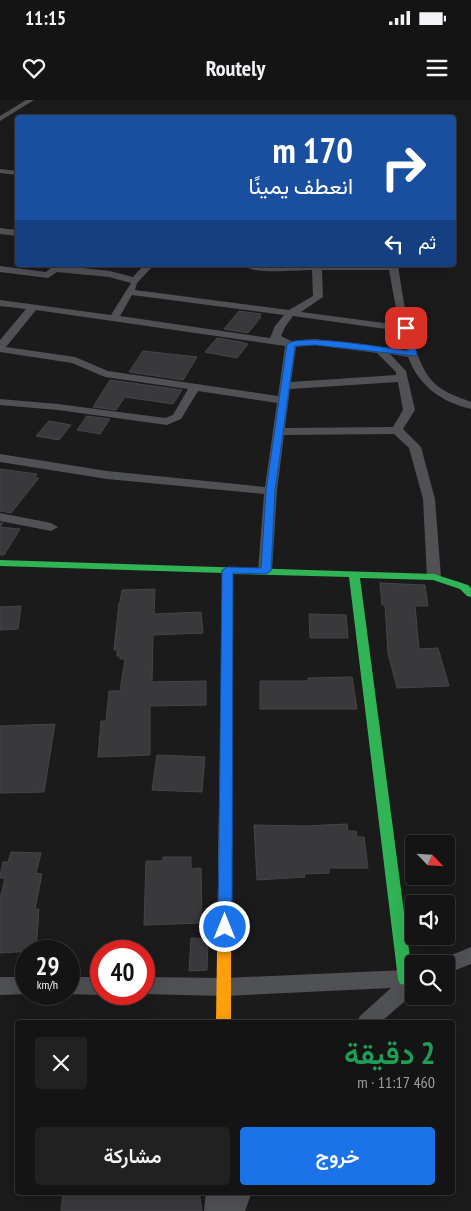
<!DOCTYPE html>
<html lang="ar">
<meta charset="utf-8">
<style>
:root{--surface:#141415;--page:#212122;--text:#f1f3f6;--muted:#9d9ea0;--line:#333334;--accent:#1a73e8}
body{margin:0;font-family:"PT Sans Narrow",Vazirmatn,sans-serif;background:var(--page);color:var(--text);direction:rtl;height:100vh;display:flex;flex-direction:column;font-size:19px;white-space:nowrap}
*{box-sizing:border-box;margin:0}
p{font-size:16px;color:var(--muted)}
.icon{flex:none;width:28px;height:28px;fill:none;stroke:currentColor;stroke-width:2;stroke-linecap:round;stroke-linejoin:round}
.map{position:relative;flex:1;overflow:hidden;direction:ltr}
.sheet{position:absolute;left:15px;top:920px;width:440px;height:175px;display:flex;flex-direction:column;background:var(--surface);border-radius:5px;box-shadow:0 5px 20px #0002,0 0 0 1px var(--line);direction:rtl}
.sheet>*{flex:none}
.banner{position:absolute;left:15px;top:15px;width:441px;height:152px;border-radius:5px;box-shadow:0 5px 20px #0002,0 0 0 1px var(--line);direction:rtl;background:#1a4fa0;color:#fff;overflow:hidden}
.needle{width:32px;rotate:115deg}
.fabs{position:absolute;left:405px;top:735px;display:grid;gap:10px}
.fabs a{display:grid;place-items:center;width:50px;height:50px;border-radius:5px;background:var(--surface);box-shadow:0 5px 20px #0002,0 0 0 1px var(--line);font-size:25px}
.speed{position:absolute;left:15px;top:840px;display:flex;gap:10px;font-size:25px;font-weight:700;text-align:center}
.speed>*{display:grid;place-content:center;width:65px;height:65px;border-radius:50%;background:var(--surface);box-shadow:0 5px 20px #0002,0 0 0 1px var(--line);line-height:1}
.speed small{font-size:12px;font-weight:400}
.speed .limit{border:8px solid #d22;background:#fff;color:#111}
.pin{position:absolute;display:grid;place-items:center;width:42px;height:42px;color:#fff;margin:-21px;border-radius:10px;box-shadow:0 2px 8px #0006}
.me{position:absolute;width:55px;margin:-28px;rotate:0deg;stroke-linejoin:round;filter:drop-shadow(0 0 4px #0008)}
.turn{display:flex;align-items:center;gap:18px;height:105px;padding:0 20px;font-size:22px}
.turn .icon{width:65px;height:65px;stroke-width:2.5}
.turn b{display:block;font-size:35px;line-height:42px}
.then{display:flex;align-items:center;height:48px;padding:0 20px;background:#0003;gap:10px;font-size:19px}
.round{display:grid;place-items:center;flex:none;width:52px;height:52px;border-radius:5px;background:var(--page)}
.headline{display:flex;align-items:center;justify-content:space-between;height:85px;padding:0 20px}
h1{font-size:30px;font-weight:600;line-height:38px;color:#1e9e55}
.action{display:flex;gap:10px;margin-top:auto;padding:10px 20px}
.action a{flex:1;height:58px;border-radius:5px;background:var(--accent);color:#fff;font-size:20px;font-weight:600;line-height:58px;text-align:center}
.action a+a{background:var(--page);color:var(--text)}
.status{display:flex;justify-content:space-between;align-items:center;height:35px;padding:0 25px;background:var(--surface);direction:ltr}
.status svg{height:14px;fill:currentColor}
header{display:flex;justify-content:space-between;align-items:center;height:65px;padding:0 20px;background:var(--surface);font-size:22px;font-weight:600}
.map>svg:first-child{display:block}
</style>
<div class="status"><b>11:15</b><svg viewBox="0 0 49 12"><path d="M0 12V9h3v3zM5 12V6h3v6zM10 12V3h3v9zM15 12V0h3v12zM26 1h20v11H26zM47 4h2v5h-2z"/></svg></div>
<header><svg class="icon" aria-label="menu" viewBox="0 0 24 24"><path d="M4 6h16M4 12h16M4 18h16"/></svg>Routely<svg class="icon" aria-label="heart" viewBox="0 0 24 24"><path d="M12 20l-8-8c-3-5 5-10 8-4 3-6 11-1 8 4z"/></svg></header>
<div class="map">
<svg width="471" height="1111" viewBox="0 0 471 1111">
<rect width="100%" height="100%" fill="#1b1b1c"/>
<path fill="#39393c" stroke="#444548" d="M239,211L261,214L259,217H261L248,233L224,229Z
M217,238L241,242L248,244L237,258L205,252Z
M143,251L197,257L183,280L129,272Z
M110,280L182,290L173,304L125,297L116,310L93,307Z
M87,316L110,319L100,334L77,330Z
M49,321L71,325L59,340L36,336Z
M0,369L37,374L35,378H39L11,413L0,411Z
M0,423H3L0,427L20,429L4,455H0Z
M380,483L425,485L428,506H415L419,549L438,548L449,586L397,588L388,553L385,505H382Z
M155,489L154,514L201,512L203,533L153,535L152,582L206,581V605L150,606V655L98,657L101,621H106L109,591H120L125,559H120V556H117V550H114L119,503L120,502L122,490Z
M21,506L18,529L0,530V507Z
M309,514L346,515L348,538H310Z
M352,577L357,609H260V581H308V578Z
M55,624L44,692L0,693V626Z
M157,655L205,657L202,692L152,690Z
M347,724L348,731H356L357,737H364L368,768H329V773L304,774L305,777L257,780L254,725L305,726Z
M11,752L41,753L36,773L42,774L35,809H39L36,851L0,853V799L5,778H0V776L3,762H8Z
M163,757H191V769L201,768L202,823L144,825L146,761H163Z
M191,838L208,839L207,870L189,871Z
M63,1092H199L202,1111H61Z"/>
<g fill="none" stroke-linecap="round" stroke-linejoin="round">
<path fill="#505155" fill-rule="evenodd" d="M26,0H34L0,21V16Z
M0,69L18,71V75L0,73Z
M0,128L18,130V136L0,134Z
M54,165L110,171L133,177L144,165H154L137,183L135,190L289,210L313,196L312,170C296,170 254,175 242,165H398C403,198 411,258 433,282C443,292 458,297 471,302V309C441,302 419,286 408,257L390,254L406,271L415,310L403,329L421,347L435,399L441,477L439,480H429L427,477L423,399L409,348L394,334L284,335L277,391L272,471L265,475L258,471L264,394L107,379L0,362V354L107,371L265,387L277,303L198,291L181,319L167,325L58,310L0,305V299L58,304L165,318L173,315L188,289L105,277L72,263L0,252V240L26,209L0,206V200L111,215L131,183L109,177L57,172L48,178L0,172V166L46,172ZM322,170H389L399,225L301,212L323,197ZM132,195L284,215L275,226L270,238L120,216ZM36,210L285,246L278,296L108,271L75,257L6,247ZM293,216L400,231L406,250L315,239L291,241L281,236L285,227ZM315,245L377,253L396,272V275L291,282L296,247ZM398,282L403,310L393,327L285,328L290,289Z
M0,413L51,423L58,427L51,431L0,421Z
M471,847V864L446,874V864H437L439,860Z
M405,870L414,871V893L381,922H357L360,916L391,888L225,896L141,894H144V877L225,878Z
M0,877H26V894H29L0,895Z
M69,877H101V894H104L101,895L66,894H69Z
M206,1092H228V1095L229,1092H252L245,1111H204Z"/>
<path fill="#30b455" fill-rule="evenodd" d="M0,460L434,474L468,485L471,488V497L467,496L460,489L433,480L360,478L412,873L414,874V886L400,884L398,879L349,477L233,474L231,716L230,720L225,721L220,720L219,716L223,473L0,466Z"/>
<path fill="#ff9f0a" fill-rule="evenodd" d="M225,711L230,712L231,716V922H216L219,716L220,712Z"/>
</g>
<path fill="#1a73e8" stroke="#114b97" d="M406,226L410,228L417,254L416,256L315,245L295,246L275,391L271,471L266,474L233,473L232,827L230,831L225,833L220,831L218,827L222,470L228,467L261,468L266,391L287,244C302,233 386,248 408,251L402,228Z"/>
</svg>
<div class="fabs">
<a><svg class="needle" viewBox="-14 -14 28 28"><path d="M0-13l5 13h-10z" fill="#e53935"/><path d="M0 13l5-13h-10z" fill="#9d9ea0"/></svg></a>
<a><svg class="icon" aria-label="sound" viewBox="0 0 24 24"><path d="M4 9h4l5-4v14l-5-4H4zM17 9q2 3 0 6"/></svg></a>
<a><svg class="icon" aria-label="search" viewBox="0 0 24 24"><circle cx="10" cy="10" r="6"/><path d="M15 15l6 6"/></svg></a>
</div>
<div class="speed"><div>29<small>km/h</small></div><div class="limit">40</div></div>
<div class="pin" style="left:406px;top:228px;background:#d93025"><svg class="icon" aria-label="arrive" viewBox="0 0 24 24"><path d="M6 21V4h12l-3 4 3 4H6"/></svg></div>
<svg class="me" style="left:225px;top:827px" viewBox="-20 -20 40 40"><circle r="17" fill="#1a73e8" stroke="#fff" stroke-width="3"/><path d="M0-11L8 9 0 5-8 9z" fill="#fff"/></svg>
<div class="banner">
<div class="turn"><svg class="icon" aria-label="right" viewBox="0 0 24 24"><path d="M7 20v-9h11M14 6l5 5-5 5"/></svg><div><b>170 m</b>انعطف يمينًا</div></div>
<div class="then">ثم<svg class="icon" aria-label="left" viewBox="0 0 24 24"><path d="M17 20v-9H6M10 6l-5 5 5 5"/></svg></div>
</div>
<section class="sheet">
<div class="headline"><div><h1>2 دقيقة</h1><p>460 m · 11:17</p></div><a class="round"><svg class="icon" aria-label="close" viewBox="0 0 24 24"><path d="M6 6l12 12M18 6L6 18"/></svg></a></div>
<div class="action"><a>خروج</a><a>مشاركة</a></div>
</section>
</div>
